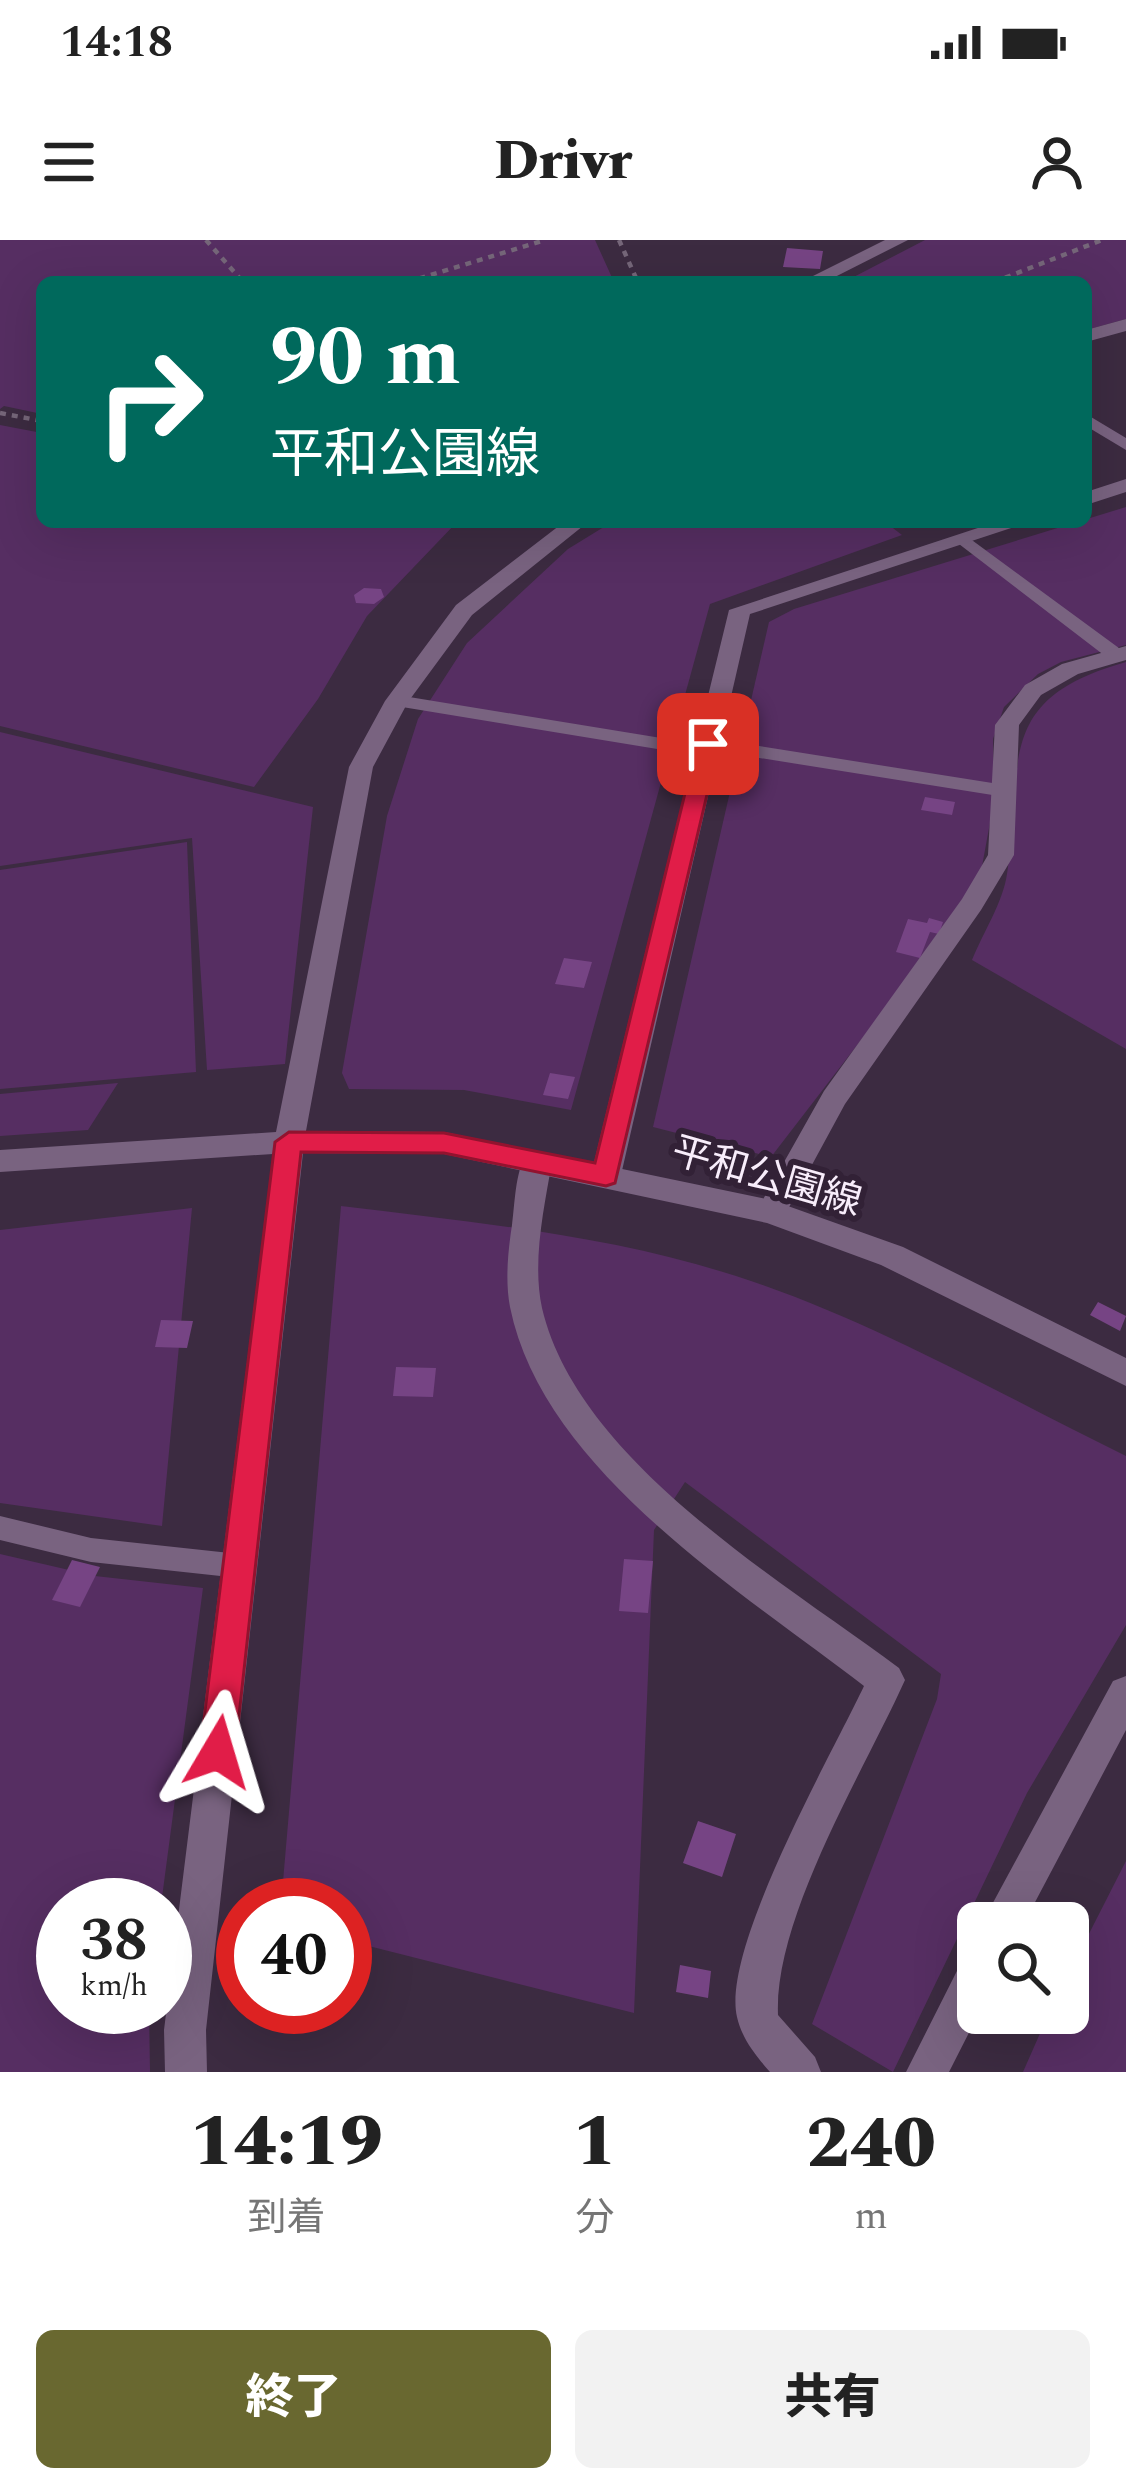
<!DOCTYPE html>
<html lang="ja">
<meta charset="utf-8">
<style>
:root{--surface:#fff;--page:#f2f2f2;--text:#222;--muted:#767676;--accent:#696830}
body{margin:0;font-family:Spectral,"Noto Sans JP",serif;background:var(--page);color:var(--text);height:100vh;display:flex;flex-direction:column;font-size:45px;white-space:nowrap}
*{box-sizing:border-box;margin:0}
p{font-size:39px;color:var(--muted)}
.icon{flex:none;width:66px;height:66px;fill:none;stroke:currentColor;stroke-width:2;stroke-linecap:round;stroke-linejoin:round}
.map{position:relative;height:1832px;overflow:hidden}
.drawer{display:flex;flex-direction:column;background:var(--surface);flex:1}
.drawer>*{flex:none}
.top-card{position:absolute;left:36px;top:36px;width:1056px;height:252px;border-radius:18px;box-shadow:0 12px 48px #0002;background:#00695c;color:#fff;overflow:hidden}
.buttons{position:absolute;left:957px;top:1662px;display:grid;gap:24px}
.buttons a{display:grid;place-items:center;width:132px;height:132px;border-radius:18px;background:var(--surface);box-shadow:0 12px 48px #0002;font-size:60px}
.speed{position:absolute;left:36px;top:1638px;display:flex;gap:24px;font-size:60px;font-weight:700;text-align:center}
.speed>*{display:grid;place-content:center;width:156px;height:156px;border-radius:50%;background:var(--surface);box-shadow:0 12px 48px #0002;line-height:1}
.speed small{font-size:30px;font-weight:400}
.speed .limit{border:18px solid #d22;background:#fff;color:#111}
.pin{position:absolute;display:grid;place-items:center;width:102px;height:102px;color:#fff;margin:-51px;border-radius:24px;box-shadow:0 6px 18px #0006}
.me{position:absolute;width:132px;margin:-66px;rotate:7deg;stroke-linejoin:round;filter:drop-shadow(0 0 9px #0008)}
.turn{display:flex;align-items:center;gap:42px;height:252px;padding:0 36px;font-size:54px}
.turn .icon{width:156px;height:156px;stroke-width:2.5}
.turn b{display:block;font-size:84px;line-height:102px}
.eta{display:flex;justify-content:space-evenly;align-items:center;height:204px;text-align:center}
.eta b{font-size:72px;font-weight:800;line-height:84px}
.primary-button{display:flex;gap:24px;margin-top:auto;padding:24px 36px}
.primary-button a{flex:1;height:138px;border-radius:18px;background:var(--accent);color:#fff;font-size:48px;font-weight:800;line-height:138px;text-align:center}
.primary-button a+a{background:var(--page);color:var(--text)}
.status{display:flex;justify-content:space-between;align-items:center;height:84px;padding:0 60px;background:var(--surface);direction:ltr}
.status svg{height:33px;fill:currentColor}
header{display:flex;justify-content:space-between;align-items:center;height:156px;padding:0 36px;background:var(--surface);font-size:54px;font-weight:800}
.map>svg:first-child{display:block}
</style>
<div class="status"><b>14:18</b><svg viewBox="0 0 49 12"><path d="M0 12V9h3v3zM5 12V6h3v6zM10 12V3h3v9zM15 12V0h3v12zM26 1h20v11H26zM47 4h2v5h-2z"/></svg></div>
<header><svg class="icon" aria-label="menu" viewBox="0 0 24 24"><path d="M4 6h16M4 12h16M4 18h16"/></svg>Drivr<svg class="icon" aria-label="person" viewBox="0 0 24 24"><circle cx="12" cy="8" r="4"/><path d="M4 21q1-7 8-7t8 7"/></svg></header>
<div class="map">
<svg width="1126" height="1832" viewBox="0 0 1126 1832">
<rect width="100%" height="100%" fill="#3c2b41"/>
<path fill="#562e62" d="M0,0H595L614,42H42V174L4,166L0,169Z
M925,0H1126V79L1086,90V42H844Z
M0,185L42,193V282H457L367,376L318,459L254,547L0,486Z
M1126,267V405L1061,422L1038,434L1004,467L993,499L994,561L978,648L771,917L653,887L769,382L794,369Z
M612,282H885L902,295L710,364L571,870L464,850L349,849L342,833L387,576L418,479L467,403L568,309Z
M1126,422V809L972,720C983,693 1003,662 1007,634C1025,524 991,460 1126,422Z
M0,492L313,567L285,824L207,830L192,598L0,626Z
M187,602L196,832L0,849V630Z
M118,843L88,890L0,896V854Z
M341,966C480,983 620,996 754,1042C882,1086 1004,1156 1126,1216V1385L1027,1553L893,1832L812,1784L937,1459L941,1434L685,1242L654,1290L634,1773L345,1700V1665H281Z
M192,968L162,1286L0,1263V990Z
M0,1314L95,1336L203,1348L161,1665H63V1767H149L150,1832H0Z
M1126,1621V1832H1023L1049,1773H1068V1735Z"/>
<path fill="#764484" d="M787,8L823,11L820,29L783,27Z
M364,348L381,349L384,357L374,364L356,363L354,355Z
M925,557L955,562L952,575L921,570Z
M929,678L943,682L939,694L930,692L920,718L896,712L908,679L927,683Z
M564,718L592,722L584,748L555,744Z
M550,833L575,837L568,859L543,855Z
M1098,1062L1126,1076L1120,1091L1090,1075Z
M161,1080L193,1081L187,1108L155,1107Z
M396,1127L436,1128L433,1157L393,1156Z
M624,1319L653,1321L648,1373L619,1371Z
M72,1320L100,1327L80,1367L52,1360Z
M698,1581L736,1594L722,1637L683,1623Z
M680,1725L711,1731L708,1758L676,1752Z"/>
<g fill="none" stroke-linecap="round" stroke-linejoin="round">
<path stroke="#756679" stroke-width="4.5" stroke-dasharray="6 6" stroke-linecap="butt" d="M206,0L243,42
M619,0L636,38L648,42
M408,42L545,0
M994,42L1102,0
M0,173L42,181"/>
<path fill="#796380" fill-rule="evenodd" d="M1086,174L1126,198V210L1086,186Z
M965,295L1123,411V419H1109L959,304V296Z
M397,455L698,504L708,498L1005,545L1015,551L1005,557L716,511L706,517L390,465V457Z
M0,1276L91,1298L239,1314L249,1317L253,1326L249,1335L239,1338L91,1322L0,1300Z"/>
<path fill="#796380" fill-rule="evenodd" d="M885,0H908L825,42H801Z
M1126,239V252L1086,265V252Z
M996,282H1029L750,374L621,935L617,943H595L591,935L729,370Z
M1126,406V420L1078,434L1041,455L1019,485L1014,615L981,670L845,864L782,980H760L756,972L824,851L962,659L988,615L995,485L1025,445L1062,424Z
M537,911L548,914L552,922C544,968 532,1022 542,1068C578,1221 781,1340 899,1428L905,1440C864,1531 774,1677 778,1775L815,1817L821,1832H770C756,1816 742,1799 737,1777C721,1708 832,1514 864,1446C741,1351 543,1230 510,1067C505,1041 508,1011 512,985C515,963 515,934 526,914Z
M1126,1436V1490L1024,1683H982L1113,1441Z
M978,1711L979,1773L949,1832H906L964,1717Z"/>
<path fill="#796380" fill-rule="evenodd" d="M1126,79V91L1086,102V90Z
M564,282H588L472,375L408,462L373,527L306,891L444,892L771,960L903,1007L1126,1118V1146L881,1025L767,983L444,914L303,913L206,1790L207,1832H165L164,1790L273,914L0,932V910L276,892L349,527L385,461L456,365Z"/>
</g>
<path fill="#e11d48" stroke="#92132f" stroke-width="3" d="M708,497L719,504L615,943L606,946L444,913L301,912L235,1512L230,1524L218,1528L205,1524L200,1512L275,902L289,892L444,893L595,923L697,504Z"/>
<g text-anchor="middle" stroke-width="12" stroke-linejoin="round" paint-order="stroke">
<g font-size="39" fill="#f8edfb" stroke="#322136">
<text transform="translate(767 935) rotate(16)" y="14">平和公園線</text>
</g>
</g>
</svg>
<div class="buttons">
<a><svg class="icon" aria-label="search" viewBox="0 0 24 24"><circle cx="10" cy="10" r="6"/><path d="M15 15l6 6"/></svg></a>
</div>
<div class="speed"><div>38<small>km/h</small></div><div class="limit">40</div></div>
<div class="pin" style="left:708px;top:504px;background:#d93025"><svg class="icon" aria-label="arrive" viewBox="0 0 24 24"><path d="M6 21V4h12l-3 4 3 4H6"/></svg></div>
<svg class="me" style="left:218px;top:1512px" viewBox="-20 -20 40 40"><path d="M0-17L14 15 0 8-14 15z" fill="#e11d48" stroke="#fff" stroke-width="4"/></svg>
<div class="top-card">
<div class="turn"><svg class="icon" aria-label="right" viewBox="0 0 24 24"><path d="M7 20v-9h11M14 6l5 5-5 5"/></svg><div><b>90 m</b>平和公園線</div></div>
</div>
</div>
<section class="drawer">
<div class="eta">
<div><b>14:19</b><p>到着</p></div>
<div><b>1</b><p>分</p></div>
<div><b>240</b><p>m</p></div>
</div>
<div class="primary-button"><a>終了</a><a>共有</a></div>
</section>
